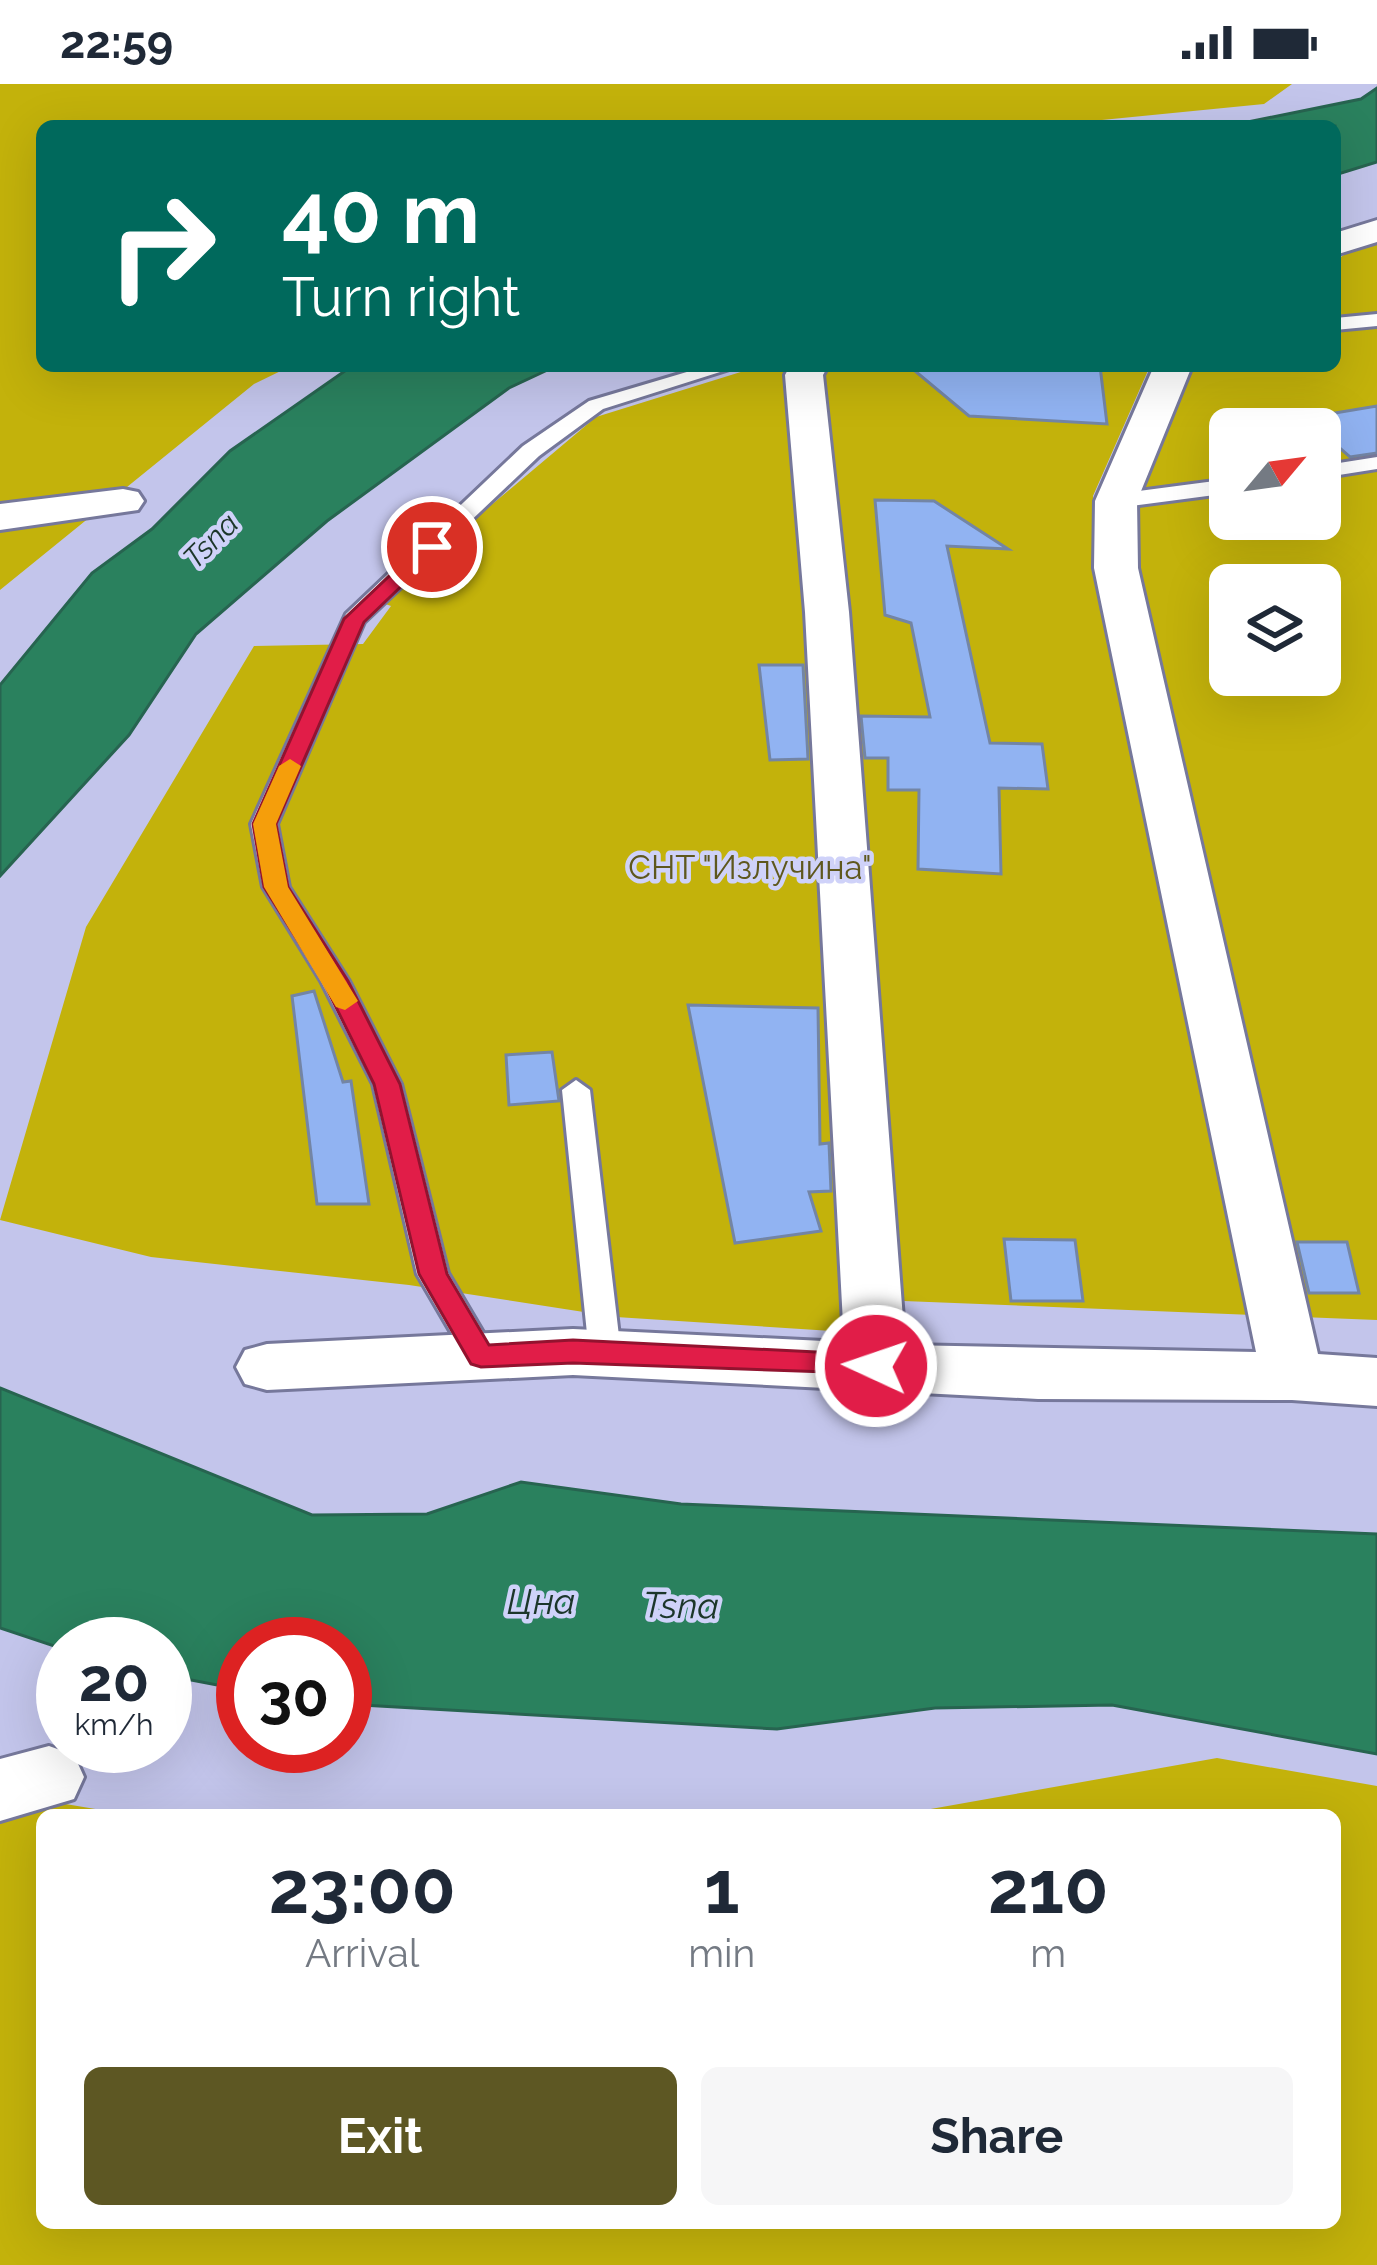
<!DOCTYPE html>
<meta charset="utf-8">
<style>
:root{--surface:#fff;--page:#f6f6f7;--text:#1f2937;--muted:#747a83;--accent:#5d5723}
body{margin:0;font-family:Raleway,sans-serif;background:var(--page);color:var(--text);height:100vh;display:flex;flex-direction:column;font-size:45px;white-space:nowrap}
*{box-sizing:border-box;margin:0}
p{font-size:39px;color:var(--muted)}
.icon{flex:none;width:66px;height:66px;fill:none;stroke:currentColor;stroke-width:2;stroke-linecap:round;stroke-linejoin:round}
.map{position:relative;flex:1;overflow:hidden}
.panel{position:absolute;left:36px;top:1725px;width:1305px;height:420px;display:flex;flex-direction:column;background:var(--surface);border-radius:18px;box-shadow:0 12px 48px #0002}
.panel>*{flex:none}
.banner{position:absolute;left:36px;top:36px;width:1305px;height:252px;border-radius:18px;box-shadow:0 12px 48px #0002;background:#00695c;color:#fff;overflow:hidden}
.needle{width:78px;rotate:61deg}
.buttons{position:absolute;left:1209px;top:324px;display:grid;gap:24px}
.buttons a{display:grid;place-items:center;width:132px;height:132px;border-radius:18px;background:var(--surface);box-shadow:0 12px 48px #0002;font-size:60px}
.speed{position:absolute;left:36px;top:1533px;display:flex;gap:24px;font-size:60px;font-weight:700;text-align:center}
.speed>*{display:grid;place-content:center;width:156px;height:156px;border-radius:50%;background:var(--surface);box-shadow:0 12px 48px #0002;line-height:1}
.speed small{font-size:30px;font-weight:400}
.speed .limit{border:18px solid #d22;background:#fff;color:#111}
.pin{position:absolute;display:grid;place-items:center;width:102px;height:102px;color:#fff;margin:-51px;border:6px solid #fff;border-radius:50%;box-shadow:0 3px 12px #0007}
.me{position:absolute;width:132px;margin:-66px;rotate:273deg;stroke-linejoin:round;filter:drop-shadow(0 0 9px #0008)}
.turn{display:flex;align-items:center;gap:42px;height:252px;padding:0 48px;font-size:54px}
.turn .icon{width:156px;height:156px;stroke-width:2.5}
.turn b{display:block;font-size:84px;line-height:102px}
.eta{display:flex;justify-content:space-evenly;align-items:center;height:204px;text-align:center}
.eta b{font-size:72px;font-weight:700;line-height:84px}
.primary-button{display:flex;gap:24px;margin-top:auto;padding:24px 48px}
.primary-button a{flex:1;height:138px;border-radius:18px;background:var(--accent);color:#fff;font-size:48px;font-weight:700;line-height:138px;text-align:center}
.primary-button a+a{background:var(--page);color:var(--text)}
.status{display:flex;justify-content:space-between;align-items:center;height:84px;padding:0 60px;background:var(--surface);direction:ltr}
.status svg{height:33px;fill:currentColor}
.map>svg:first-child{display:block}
</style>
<div class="status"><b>22:59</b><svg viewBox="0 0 49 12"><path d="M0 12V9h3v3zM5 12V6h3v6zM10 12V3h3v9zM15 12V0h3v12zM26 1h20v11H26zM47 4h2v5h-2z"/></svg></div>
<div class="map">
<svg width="1377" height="2181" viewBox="0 0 1377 2181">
<rect width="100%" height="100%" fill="#c3c5eb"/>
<path fill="#c3b20b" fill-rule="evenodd" d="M0,0H1292L1264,20L1041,42H42V282H291L254,300L0,506Z
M1377,157V1236L853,1215L832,1247L616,1233L409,1201L151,1173L0,1136L86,843L254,562L363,560L391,522L377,517L596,333L760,282H1150L1093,412L1096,441L1134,426L1189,282H1335V177L1357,162ZM1230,345H1320V435H1230ZM1230,501H1320V591H1230Z
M1217,1674L1377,1702V2181H0V1709L131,1731H42V2139H1335V1731H897Z"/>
<path fill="#2a815e" stroke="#276450" stroke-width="3" d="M1377,4V78L1335,91V42H1228L1361,15Z
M352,282H556L509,304L327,437L196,550L129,651L0,792V601L92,489L152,445L230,367Z
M0,1304L312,1431L427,1430L521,1398L681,1420L1377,1450V1670L1112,1621L935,1624L777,1645L345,1620V1560H243V1606L165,1591V1560H63V1565L0,1544Z"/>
<path fill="#91b3f2" stroke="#7385a5" stroke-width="3" d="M909,282H1100L1107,340L969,332Z
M1377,322V369L1350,373L1305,334Z
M875,416L934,417L1008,465L947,462L990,659L1042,660L1048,705L999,704L1001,790L918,785L919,706H888V674H865L861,632L930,633L911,539L885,531Z
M759,581H803L808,675L770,676Z
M314,907L343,998L351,997L369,1120H317L292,912Z
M688,921L818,924L820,1060L829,1059L831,1107L809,1108L821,1147L735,1159Z
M552,968L559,1017L509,1021L506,971Z
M1004,1155L1075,1156L1083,1217H1011Z
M1297,1158H1347L1359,1209H1309Z"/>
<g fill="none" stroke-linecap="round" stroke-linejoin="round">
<g stroke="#76789b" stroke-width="6">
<path id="service" d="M1377,230V242L1335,246V234Z
M707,282H739L603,325L539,372L364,538L277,740L289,803L349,897L401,1000L448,1189L497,1272L492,1281H470L417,1190L373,1000L321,897L263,803L251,740L346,530L523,362L589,317Z
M1377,373V385L1320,394V382Z
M1230,395V409L1116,424L1105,417L1116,410Z
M576,996L590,1006L621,1269L616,1278H594L589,1269L562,1006Z"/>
</g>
<g stroke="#76789b" stroke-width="6">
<path id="minor" d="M1377,136V158L1335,171V149Z
M790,282H828L823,291L849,528L905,1261L1256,1268L1094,484L1095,417L1154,282H1192L1137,417L1138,484L1318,1270L1377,1274V1322L1292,1316L1038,1315L573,1291L267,1306L245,1300L236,1283L245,1266L267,1260L573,1245L844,1258L805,528L785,291Z
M123,405L138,408L144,417L138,426L0,446V420Z
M49,1662L74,1671L84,1693L74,1715L0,1737V1675Z"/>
</g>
<use href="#service" fill="#fff" fill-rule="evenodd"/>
<use href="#minor" fill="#fff" fill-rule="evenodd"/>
</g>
<path fill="#e11d48" stroke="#92132f" stroke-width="3" d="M424,459L442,463L364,538L276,740L288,803L348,897L400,1000L447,1190L489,1261L573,1256L876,1271L886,1275L891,1282L886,1290L573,1279L481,1283L471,1280L419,1190L374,1000L323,897L264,803L253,740L344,535Z"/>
<path fill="#f59e0b" d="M290,675L301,682L276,740L288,803L358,917L345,926L336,923L264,803L253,740L279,682Z"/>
<g text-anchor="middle" stroke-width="9" stroke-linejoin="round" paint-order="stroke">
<g font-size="30" font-style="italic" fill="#1c362a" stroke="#cfd2f9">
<text transform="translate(211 457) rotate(-45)" y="10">Tsna</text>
</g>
<g font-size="33" fill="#5e571d" stroke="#cfd2f9">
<text x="750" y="795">СНТ "Излучина"</text>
</g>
<g font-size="36" font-style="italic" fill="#1c362a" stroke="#cfd2f9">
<text x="541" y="1530">Цна</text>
<text transform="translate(681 1521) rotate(1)" y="13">Tsna</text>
</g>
</g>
</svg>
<div class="buttons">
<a><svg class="needle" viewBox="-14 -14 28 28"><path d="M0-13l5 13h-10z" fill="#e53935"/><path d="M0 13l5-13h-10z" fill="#747a83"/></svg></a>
<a><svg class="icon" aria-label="layers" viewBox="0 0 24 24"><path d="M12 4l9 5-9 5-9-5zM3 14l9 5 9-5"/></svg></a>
</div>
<div class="speed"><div>20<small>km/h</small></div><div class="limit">30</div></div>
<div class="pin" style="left:432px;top:463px;background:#d93025"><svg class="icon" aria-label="arrive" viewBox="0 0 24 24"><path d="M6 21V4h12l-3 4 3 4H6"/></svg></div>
<svg class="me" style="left:876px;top:1282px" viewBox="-20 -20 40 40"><circle r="17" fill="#e11d48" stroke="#fff" stroke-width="3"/><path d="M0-11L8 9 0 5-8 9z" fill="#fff"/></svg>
<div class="banner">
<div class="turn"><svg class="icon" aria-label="right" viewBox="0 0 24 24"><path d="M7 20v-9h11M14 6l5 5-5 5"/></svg><div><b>40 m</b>Turn right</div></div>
</div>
<section class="panel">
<div class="eta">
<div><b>23:00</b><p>Arrival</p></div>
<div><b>1</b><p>min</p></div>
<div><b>210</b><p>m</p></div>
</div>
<div class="primary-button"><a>Exit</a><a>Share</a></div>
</section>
</div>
